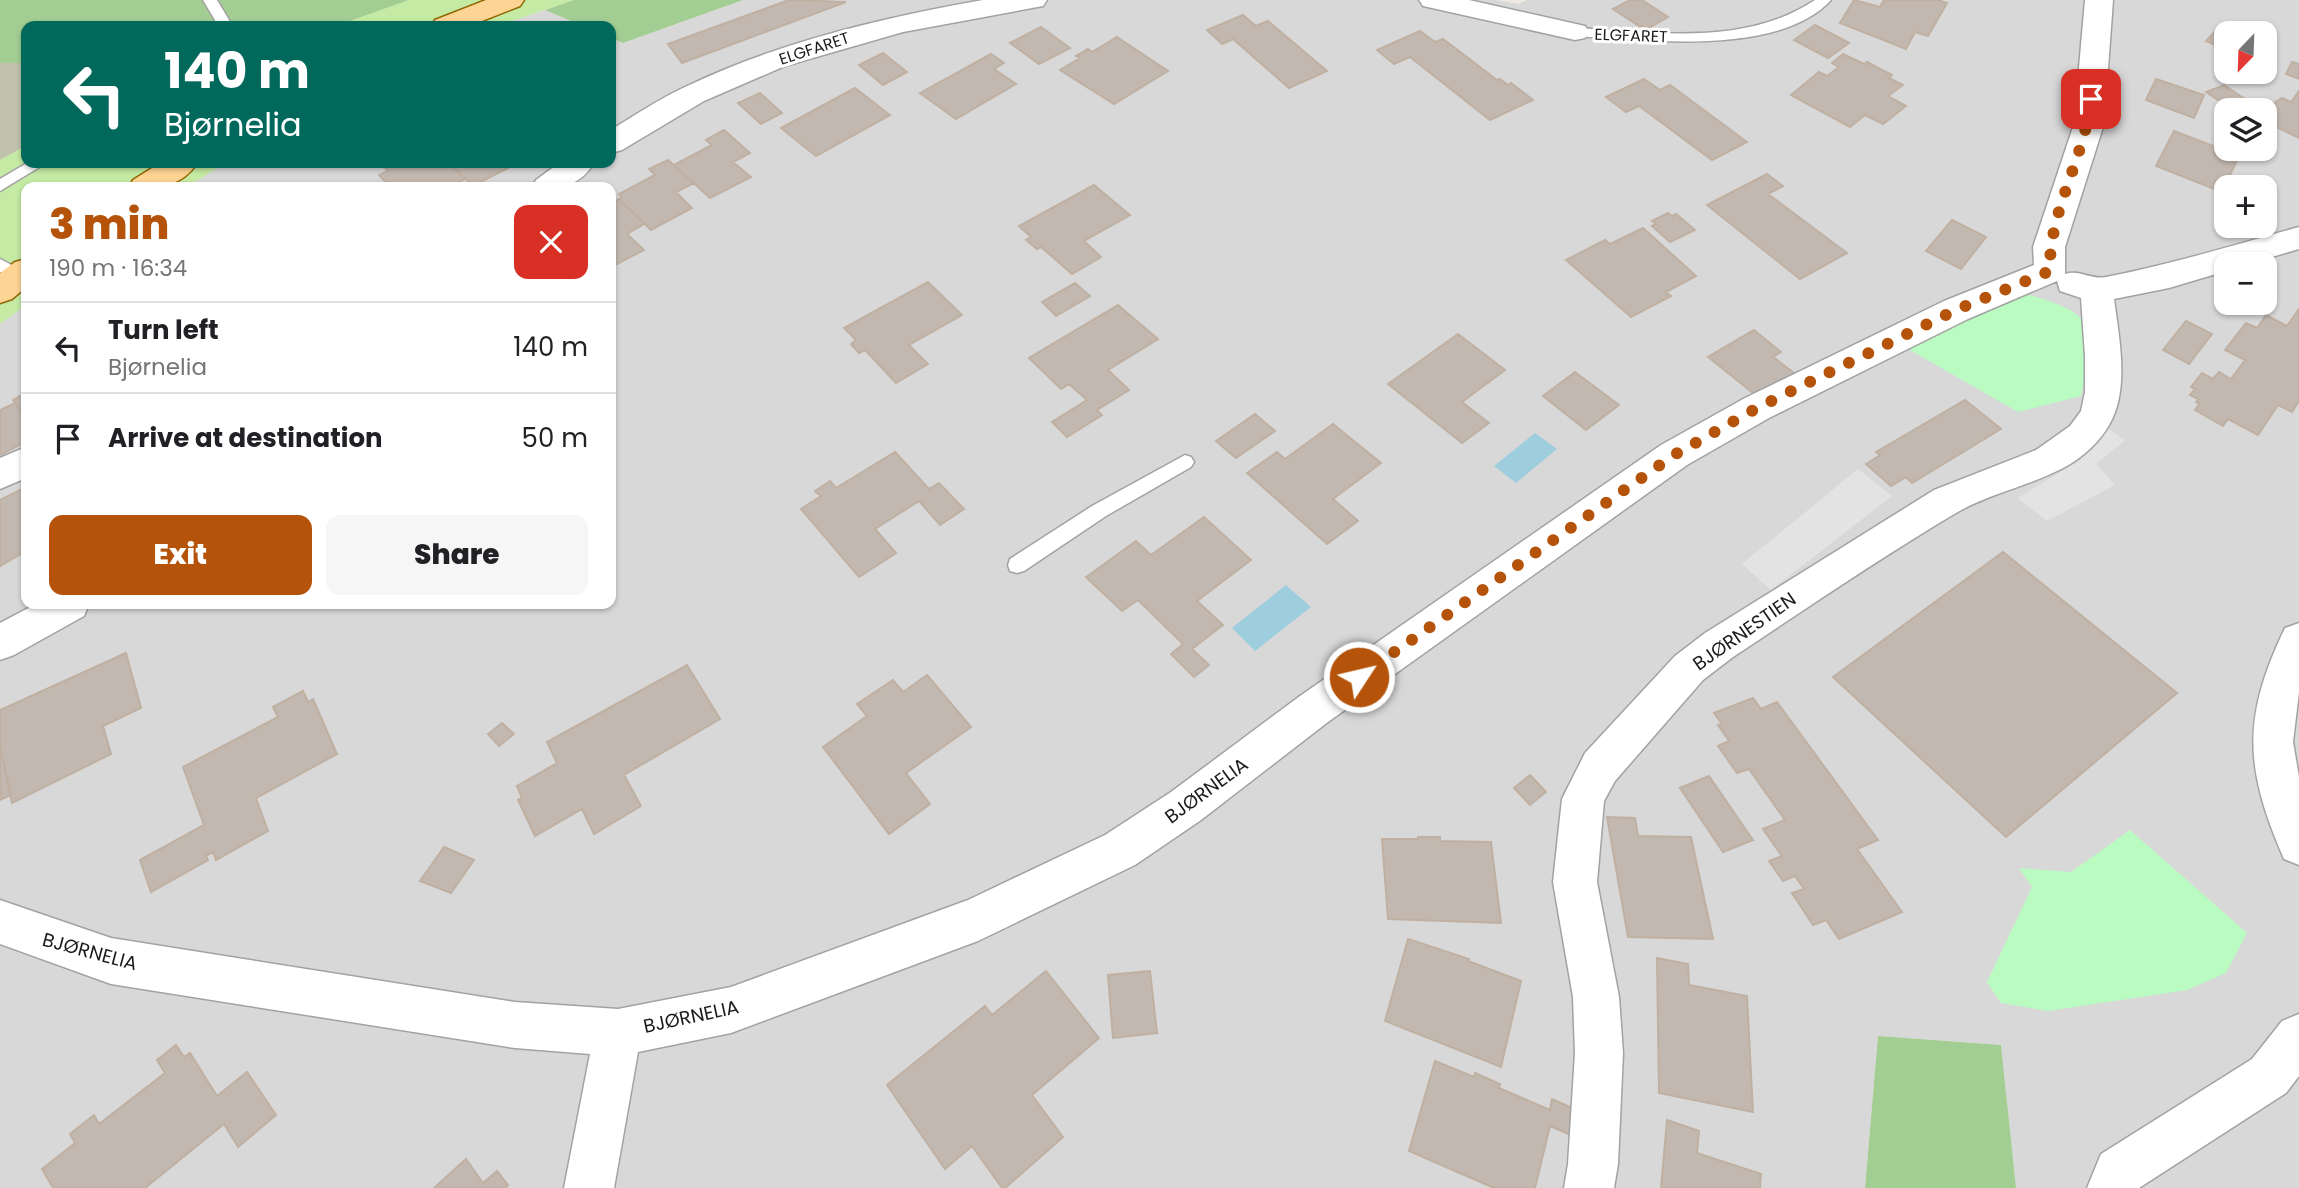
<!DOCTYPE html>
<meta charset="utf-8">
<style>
:root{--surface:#fff;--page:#f6f6f6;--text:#202124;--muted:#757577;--line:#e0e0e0;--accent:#b45309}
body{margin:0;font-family:Poppins,sans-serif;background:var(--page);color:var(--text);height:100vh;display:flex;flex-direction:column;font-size:26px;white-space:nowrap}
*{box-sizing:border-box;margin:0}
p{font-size:23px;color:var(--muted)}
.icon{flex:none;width:38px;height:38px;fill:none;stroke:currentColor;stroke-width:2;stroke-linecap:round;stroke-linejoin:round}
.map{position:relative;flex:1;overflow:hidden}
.panel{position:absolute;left:21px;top:182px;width:595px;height:427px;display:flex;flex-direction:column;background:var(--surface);border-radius:14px;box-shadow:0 2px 5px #0004}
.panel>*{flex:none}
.banner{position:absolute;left:21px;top:21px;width:595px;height:147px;border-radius:14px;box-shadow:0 2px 5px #0004;background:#00695c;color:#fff;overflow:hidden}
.needle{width:46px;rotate:203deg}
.controls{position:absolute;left:2214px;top:21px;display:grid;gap:14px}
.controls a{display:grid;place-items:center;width:63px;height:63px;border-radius:14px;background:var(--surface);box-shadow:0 2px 5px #0004;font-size:35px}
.pin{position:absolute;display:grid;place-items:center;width:60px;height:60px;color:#fff;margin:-30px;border-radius:14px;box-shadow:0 4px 10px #0006}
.me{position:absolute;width:77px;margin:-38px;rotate:55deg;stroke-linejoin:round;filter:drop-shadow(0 0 5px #0008)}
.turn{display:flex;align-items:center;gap:24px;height:147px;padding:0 28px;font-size:32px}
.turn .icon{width:91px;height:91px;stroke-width:2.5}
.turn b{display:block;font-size:49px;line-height:60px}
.round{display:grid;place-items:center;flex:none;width:74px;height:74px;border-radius:14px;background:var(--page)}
.overview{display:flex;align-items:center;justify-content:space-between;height:119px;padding:0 28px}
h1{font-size:42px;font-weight:800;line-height:52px;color:var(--accent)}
.primary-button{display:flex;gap:14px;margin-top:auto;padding:14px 28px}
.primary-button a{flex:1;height:80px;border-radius:14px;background:var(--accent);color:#fff;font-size:28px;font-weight:800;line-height:80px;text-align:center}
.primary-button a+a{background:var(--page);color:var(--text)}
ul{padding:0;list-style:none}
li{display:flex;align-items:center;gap:21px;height:91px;padding:0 28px;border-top:2px solid var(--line)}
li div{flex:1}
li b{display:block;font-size:26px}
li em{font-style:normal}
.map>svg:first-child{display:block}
</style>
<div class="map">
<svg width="2299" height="1188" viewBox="0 0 2299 1188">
<rect width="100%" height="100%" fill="#ede9e0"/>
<path fill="#d9d8d8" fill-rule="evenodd" d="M743,0H1495L1519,4L1527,0H2299V1188H2016L2001,1045L1878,1036L1865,1188H0V324L26,305V604H611V187H186L226,163H611V38L623,43ZM2226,33H2264V72H2226ZM2226,110H2264V149H2226ZM2226,187H2264V226H2226ZM2226,264H2264V303H2226Z
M545,10L583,26H497Z"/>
<path fill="#c1c2ac" d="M0,63H26V146L0,160Z"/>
<path fill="#c4eaa3" d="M409,0H574L497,26H336Z
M26,146V163H226L186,187H26V305L0,324V160Z"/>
<path fill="#a3ce93" d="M0,0H409L336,26H26V63H0Z
M574,0H743L623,43L611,38V26H583L545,10Z
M1878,1036L2001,1045L2016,1188H1865Z"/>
<path fill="#bafbc1" d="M2019,292C2095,313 2096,319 2081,396L2018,412L1910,350L1916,344Z
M2130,830L2247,933L2226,973L2187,990L2048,1011L2001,1003L1987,982L2032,887L2019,868L2071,872Z"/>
<path fill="#e3e3e3" d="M2107,428L2125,440L2096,464L2115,485L2047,521L2017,498L2081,460L2086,448Z
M1858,469L1892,496L1771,590L1742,564Z"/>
<path fill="#9ecddd" d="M1535,433L1557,449L1516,483L1494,466Z
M1286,585L1311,607L1255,651L1232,628Z"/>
<path fill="#c2b8b0" stroke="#bfb0a2" stroke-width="2" d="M789,0L846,2L682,63L668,44Z
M1630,0H1642L1668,17L1649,28L1639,26L1613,9Z
M1854,0L1880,7L1884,0H1938L1947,3L1928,36L1915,32L1906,49L1840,23Z
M1243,15L1256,26L1268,21L1327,71L1289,88L1233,39L1222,44L1207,30Z
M2222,24L2245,33H2226V49L2206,41Z
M1815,25L1849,43L1828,58L1794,40Z
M1041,27L1070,48L1039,64L1010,43Z
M1420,31L1435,42L1443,39L1497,80L1500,79L1508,85L1511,83L1533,100L1490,120L1410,57L1394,64L1377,50Z
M1117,37L1168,71L1114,104L1060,70L1080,58L1076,56L1088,49L1092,52Z
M883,53L907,72L883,85L859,65Z
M991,54L1004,63L994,69L1016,84L956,119L920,93Z
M1843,54L1864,64L1867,62L1892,75L1889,78L1903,85L1888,96L1906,106L1883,124L1865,115L1850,127L1791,95L1819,72L1827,76L1839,67L1832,63Z
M2292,62L2299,64V79L2286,74Z
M1644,79L1660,90L1670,85L1747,142L1712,160L1639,106L1626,112L1606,97Z
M2156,79L2204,95L2194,118L2146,100Z
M2224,85L2257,107L2233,110L2206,92Z
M855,88L890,115L816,156L781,128Z
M2299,91V138L2264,121L2266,111L2264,110L2282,98L2291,102Z
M760,93L782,113L761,124L738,103Z
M724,130L750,153L733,162L751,177L710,198L674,165L712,145L706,140Z
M2174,131L2239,156L2222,192L2156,166Z
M668,160L694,183L676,192L692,208L651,230L619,199L622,198L619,194L655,175L649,169Z
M380,163H449L465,179L449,187H390L379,175L388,171Z
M449,163H503L508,168L473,186Z
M1767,174L1783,186L1768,194L1847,253L1800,279L1707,205Z
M1094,185L1130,215L1084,241L1101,257L1072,274L1041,247L1037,249L1026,240L1031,237L1019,226Z
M619,199L644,224L627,234L644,250L611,267V204Z
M1668,213L1672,216L1676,214L1695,230L1670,242L1652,226L1656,224L1652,221Z
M1952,220L1986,237L1961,269L1926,251Z
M1643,228L1696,276L1666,292L1671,296L1631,317L1566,260L1605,240L1610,244Z
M928,282L962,315L909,345L928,364L896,383L865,350L859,353L851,344L856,340L844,328Z
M1075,283L1090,296L1056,316L1042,302Z
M1118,305L1158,339L1108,370L1129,390L1097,410L1102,415L1067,437L1052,422L1087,400L1069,384L1061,389L1029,358Z
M2299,309V401L2292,412L2278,405L2258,435L2228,419L2223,426L2195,410L2200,403L2196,402L2198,399L2190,395L2195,389L2191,387L2202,373L2213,379L2219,372L2231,379L2245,360L2225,350L2246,323L2257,328L2266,315L2287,326Z
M2186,321L2212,334L2189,364L2163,350Z
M1754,330L1781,352L1773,357L1794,373L1758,397L1708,357Z
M1458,334L1505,370L1462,402L1489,423L1462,443L1388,384Z
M1575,372L1619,405L1586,430L1543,396Z
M26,393V421L13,400Z
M1965,400L2001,429L1912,483L1906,477L1891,486L1866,464L1880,455L1876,452Z
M15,403L26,421V442L0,455V410Z
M1255,414L1275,431L1236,458L1216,441Z
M1333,424L1381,463L1333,499L1358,521L1327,544L1247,473L1277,452L1285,459Z
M895,452L929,489L939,483L964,509L940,525L919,501L875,529L896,553L859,577L801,509L821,496L815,491L830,481L836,488Z
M26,487V520L23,522L26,527V551L0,566V500Z
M1204,517L1251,560L1197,601L1223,625L1192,649L1209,665L1194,677L1171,654L1183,644L1138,600L1122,611L1086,577L1136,541L1151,555Z
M2003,552L2177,693L2006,837L1833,677Z
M126,653L141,708L103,726L111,754L12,803L0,746V710Z
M687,665L720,719L624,775L641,806L594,834L582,809L535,836L518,800L522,798L517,786L557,763L547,742Z
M927,675L971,727L906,773L930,804L889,834L823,747L867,716L857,704L893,680L903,692Z
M303,691L308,702L313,699L337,754L256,798L268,831L216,860L213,852L206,856L208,860L151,892L140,860L204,825L183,767L278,717L273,707Z
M1753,698L1761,709L1777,702L1878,840L1857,849L1902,912L1839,939L1826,920L1813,925L1792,893L1804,889L1795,876L1783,881L1769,861L1782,856L1763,829L1785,820L1749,769L1737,773L1718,746L1729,741L1718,725L1722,724L1714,713Z
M502,723L514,734L499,746L488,734Z
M0,746L11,795L0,800Z
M1530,775L1546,792L1530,805L1514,788Z
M1709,776L1753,840L1723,852L1680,788Z
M1607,817L1635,818L1638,836L1691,837L1713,939L1628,937Z
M1418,837H1440V841L1491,842L1501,923L1388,919L1382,839H1418Z
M444,847L474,860L451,893L420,881Z
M1408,939L1469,959L1468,961L1521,981L1501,1067L1385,1021Z
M1657,958L1688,964L1689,985L1747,996L1753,1112L1659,1093Z
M1046,971L1099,1038L1032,1095L1063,1137L1005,1188H1002L972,1146L945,1169L887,1085L985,1006L992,1015Z
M1150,971L1157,1033L1113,1038L1108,975Z
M176,1045L184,1057L190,1053L217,1096L247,1072L276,1115L238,1147L224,1124L145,1188H53L42,1169L75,1143L70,1134L94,1115L99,1124L165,1073L157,1060Z
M1435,1061L1474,1077L1475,1073L1500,1084L1499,1088L1550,1110L1552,1099L1577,1110L1571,1135L1550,1126L1535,1188H1494L1409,1151Z
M1667,1120L1699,1131L1697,1153L1761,1174L1760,1188H1661Z
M466,1159L483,1183L497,1171L508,1185L506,1188H434Z"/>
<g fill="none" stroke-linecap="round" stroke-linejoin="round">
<g stroke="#a2a2a2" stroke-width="3">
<path id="service" d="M203,0H217L229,20V26H215V20Z
M1815,0H1831C1779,57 1645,40 1575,36L1568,32L1575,28C1655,32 1745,47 1815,0Z
M27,163H46L0,191V179Z
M0,259L25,272V280H13L0,272Z
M1185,455L1191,457L1194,462L1191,467L1106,516L1024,571L1017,573L1010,571L1008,565L1010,559L1092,506Z"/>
</g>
<g stroke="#a2a2a2" stroke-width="3">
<path id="minor" d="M983,0H1047L1043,6L903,32L785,66L704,101L622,150L611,153V130C635,115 659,99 685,87C779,42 881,18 983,0Z
M1419,0H1469L1585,26L1589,32L1585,38L1575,40L1423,6Z
M2085,0H2113L2104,124L2065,247V274C2079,269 2091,280 2106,277C2172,264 2235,245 2299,227V249L2248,264H2226V271L2169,288L2114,299C2119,337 2130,390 2109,425C2076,482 2008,482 1956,513C1880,558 1807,608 1733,657L1703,680L1615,781L1604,801L1597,882L1619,997L1623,1053L1618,1164L1614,1188H1564L1568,1164L1575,1053L1573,997L1553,882L1562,799L1585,753L1675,656L1705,633L1934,490L2036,450L2070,426L2081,411L2085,392V356L2081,298L2060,291L2057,281L1968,319L1769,418L1687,465L1328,722L1201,820L1135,865L978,941L731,1033L638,1052L614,1188H564L590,1054L515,1048L111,984L0,944V900L111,938L515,1002L618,1009L731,987L968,900L1105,835L1171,792L1300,696L1661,445L1745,398L1944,301L2034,265L2033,247L2074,124Z
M559,163H594C578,189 559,187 532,187L536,180Z
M26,447V478L0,489V458Z
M36,604H89L84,616L14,655L0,660V623Z
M2299,623V692L2293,742L2299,777V865L2284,859C2244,767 2242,718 2285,628Z
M2299,1014V1076L2286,1093L2139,1188H2087L2101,1154L2252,1059L2282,1021Z"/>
</g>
<g stroke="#926600" stroke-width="3">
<path id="primary" d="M486,0H524L520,6L469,26H431L435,20Z
M160,163H197C181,189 155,187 129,187L133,180Z
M26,259V287L12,299L0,303V273L15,262Z"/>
</g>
<use href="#service" fill="#fff" fill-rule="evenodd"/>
<use href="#minor" fill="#fff" fill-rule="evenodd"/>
<use href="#primary" fill="#fed494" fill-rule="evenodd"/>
</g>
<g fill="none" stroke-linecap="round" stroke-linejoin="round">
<path stroke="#b45309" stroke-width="12" stroke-dasharray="0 21.6" d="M1359,677L1674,455L1757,408L1956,310L2050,271C2048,212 2085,158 2091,99"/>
</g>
<g text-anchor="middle" stroke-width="6" stroke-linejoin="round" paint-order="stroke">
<g font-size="16" fill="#1b1b1b" stroke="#fff">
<text transform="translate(1631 35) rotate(2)" y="6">ELGFARET</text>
<text transform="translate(814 48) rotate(-18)" y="6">ELGFARET</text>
</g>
<g font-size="19" fill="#1b1b1b" stroke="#fff">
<text transform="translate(1744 631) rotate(-35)" y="7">BJØRNESTIEN</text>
<text transform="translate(1206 790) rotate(-36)" y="7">BJØRNELIA</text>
<text transform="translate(90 951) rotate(15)" y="7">BJØRNELIA</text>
<text transform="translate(691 1016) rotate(-12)" y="7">BJØRNELIA</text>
</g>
</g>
</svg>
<div class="controls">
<a><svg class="needle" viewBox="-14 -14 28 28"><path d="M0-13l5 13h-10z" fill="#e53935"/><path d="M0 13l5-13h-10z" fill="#757577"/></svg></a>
<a><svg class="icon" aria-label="layers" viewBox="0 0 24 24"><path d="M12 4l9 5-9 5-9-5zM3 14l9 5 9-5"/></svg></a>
<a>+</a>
<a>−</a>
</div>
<div class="pin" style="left:2091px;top:99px;background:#d93025"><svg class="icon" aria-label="arrive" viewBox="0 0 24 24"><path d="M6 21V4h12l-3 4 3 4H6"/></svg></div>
<svg class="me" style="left:1359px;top:677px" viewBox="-20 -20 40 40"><circle r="17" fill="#b45309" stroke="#fff" stroke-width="3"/><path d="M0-11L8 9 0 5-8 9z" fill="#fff"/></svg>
<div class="banner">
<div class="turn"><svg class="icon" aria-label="left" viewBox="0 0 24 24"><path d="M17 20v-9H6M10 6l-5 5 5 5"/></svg><div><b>140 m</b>Bjørnelia</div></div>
</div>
<section class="panel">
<div class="overview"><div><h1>3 min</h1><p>190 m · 16:34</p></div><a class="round" style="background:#d93025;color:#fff"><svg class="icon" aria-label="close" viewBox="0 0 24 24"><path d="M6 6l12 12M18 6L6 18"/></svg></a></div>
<ul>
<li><svg class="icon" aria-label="left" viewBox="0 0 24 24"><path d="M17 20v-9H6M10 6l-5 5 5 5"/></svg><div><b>Turn left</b><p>Bjørnelia</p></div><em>140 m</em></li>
<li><svg class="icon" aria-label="arrive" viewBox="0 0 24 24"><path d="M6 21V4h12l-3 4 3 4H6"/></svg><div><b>Arrive at destination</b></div><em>50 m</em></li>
</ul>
<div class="primary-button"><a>Exit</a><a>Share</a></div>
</section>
</div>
